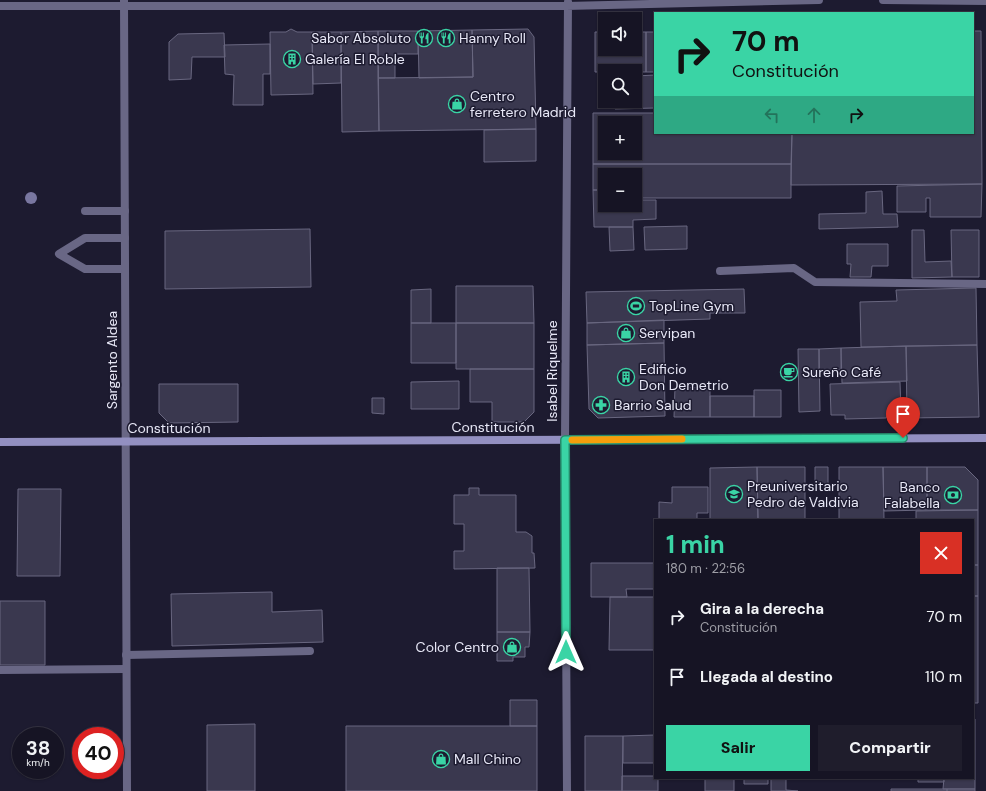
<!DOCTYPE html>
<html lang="es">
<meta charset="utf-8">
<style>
:root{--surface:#161424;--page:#1f1d2c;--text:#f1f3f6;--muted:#9e9ea6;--line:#353341;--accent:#3ad4a5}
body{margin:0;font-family:"DM Sans",sans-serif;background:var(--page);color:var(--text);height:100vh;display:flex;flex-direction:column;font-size:15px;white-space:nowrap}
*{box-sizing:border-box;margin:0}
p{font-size:13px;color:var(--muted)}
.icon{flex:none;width:22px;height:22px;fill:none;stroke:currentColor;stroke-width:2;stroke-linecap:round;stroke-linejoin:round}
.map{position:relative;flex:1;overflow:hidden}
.details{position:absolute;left:654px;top:519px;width:320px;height:260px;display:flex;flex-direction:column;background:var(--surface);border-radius:0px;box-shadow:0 1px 3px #0004,0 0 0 1px var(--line)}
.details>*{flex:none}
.guide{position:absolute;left:654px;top:12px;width:320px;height:122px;border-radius:0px;box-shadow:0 1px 3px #0004,0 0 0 1px var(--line);background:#3ad4a5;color:#111;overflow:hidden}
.controls{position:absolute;left:598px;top:12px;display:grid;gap:8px}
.controls a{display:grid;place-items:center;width:44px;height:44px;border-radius:0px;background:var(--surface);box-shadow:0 1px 3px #0004,0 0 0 1px var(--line);font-size:20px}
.speed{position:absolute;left:12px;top:727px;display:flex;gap:8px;font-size:20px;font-weight:700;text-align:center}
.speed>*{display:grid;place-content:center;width:52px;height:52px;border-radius:50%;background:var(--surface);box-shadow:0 1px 3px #0004,0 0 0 1px var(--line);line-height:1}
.speed small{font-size:10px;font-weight:400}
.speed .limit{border:6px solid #d22;background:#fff;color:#111}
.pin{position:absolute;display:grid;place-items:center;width:34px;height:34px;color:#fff;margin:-41px -17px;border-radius:50% 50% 50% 0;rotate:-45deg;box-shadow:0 0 4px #0007}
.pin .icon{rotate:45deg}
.me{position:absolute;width:44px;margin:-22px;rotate:0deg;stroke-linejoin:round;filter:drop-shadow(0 0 3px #0008)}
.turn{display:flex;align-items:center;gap:14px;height:84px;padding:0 12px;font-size:18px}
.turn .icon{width:52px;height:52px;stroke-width:2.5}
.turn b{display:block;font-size:28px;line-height:34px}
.lanes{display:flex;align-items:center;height:38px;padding:0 12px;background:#0003;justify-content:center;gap:20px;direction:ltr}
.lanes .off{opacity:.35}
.round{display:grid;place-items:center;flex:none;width:42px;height:42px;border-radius:0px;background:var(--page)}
.headline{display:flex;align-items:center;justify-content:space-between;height:68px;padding:0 12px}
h1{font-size:24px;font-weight:800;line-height:30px;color:var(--accent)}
.action{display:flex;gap:8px;margin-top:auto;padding:8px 12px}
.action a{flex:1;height:46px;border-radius:0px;background:var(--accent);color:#111;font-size:16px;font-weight:800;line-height:46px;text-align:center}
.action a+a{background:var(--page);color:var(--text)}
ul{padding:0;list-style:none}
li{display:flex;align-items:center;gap:12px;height:60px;padding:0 12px}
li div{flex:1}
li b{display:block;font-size:15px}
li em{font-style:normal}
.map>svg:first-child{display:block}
</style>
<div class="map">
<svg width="986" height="791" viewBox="0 0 986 791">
<rect width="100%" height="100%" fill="#1d1b30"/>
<path fill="#3a384f" stroke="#696780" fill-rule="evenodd" d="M291,29L297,32H312L313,94L271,95L270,32H286Z
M528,29L534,37L536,129L379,131L378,78L473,77L472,30Z
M472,30L473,77L419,78L418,31Z
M378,31H418V54H395V78H378Z
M378,31L379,131L342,132L341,32Z
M973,31H981L982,184L791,185L792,133H973Z
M312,32H341V83L313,84Z
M595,32H605V49H635V32H646V72H595Z
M646,32H655V72H646Z
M224,33L225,57H192L191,79L169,80V42L178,34Z
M270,44V74H263V105H233L234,75L225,74L224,45Z
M655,75V108L615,109V101H635V76Z
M593,113H655V133H792L791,164H593ZM605,123H635V153H605Z
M536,129V161L484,162V130Z
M593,164H791V198H640V190H635V175H605V190H593Z
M982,184L981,217H930V198H926V212H897V186Z
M593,190H605V205H635V200H656V219L633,220V227H594Z
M882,191L883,214H897L898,227L819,229V214L866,213V192Z
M687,226V249L645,250L644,227Z
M609,227H633L634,250L610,251Z
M310,229L311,287L165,289V231Z
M912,230H924L925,262L951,261L952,277L912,278Z
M951,230H979V277H952Z
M847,244H888V266H872L871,277H850L851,264H847Z
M456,286H533L534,323H456Z
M976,288L977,345L861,347L860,302L897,301L896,290Z
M431,289V323H411V290Z
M744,289L745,313H710V319L587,323L586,292Z
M664,320V343L587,345V323Z
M411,323H456V363H411Z
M456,323H534V369H456Z
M664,343L665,416L598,418L589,409L587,345Z
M977,345L979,417L907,418L906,346Z
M906,346L907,381L842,383L841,348Z
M841,348V370L819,371V349Z
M798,349H819L820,411L799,412Z
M470,369H534V412L524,422H492V402H470Z
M459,381V409H411V382Z
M900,382L901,412H889L886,418L845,419V415H831L830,384Z
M159,384H238V422L169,423L159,413Z
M675,387L710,388V417H674Z
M754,390H781V417H754Z
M710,396H754V417H710Z
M372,398H384V414L372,413Z
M757,467L758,520H710V468Z
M757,467H805V520H758Z
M815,467H828V485H815Z
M839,467H883L884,520H839Z
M883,467H927V510L884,511Z
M927,467H965L978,480V510H927Z
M672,487H708V513H697V520H659V502L672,503Z
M469,488H479V495H516V532H526L532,536V553H534L535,568L454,569V551H464V524H454V495H469Z
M18,489H61L60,576H17Z
M978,510V565H973V520H916V511Z
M591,563H655V589H626L627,597H591Z
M973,565H978V596H973Z
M497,568H529L530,632H497Z
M272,592V612L322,610L323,642L172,646L171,594Z
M973,596H978V703H973Z
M610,597H655V650H609Z
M0,601H45V665H0Z
M497,632H530L529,647H525V657H513V661H497Z
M510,700H537V726H510Z
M973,719H975V746H973Z
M255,724V791H207V725Z
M346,726H537V791H346Z
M655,735V763H623V736Z
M585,736H623L622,791H585Z
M973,746H975V789H943L944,778H973Z
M622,776H655V778H658V791H622Z
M705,778H734V791H705Z
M744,778H768V784H744Z
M771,778H786V790L798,791H771Z
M918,778H944V782H918Z
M891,789H947V791H891Z
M947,789H975V791H947Z"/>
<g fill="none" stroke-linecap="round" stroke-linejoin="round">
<path stroke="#696785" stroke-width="8" d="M85,211H125
M125,238H85L59,254L85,269H125
M720,271L794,268L815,282L986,284
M126,655L310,651
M0,670L126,669"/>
<path stroke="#696785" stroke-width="8" d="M124,0L127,791"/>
<path stroke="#696785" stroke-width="8" d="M883,0L986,1
M0,6H566L819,0
M567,791L565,440L568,2"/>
<path stroke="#9390c1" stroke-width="8" d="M0,442L986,438"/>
</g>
<circle fill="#7977a0" cx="31" cy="198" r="6"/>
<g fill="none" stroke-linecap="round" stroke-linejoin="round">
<g stroke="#268a6b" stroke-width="10">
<path id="route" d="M566,652L565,440L903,438"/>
</g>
<use href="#route" stroke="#3ad4a5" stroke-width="7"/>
<path stroke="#f59e0b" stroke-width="7" d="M572,440L682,439"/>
</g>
<defs>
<g id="restaurant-ring" transform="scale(0.9)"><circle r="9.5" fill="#1d1b30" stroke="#3ad4a5" stroke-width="1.5"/><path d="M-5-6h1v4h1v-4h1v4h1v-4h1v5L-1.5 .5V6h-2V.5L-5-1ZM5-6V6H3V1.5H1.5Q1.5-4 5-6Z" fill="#3ad4a5"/></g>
<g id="building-ring" transform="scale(0.9)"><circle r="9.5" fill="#1d1b30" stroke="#3ad4a5" stroke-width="1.5"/><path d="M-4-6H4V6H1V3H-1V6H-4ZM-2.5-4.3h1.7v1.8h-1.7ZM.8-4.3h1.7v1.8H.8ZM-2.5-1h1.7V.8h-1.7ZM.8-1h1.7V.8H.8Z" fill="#3ad4a5"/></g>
<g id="shop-ring" transform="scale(0.9)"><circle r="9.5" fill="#1d1b30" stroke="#3ad4a5" stroke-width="1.5"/><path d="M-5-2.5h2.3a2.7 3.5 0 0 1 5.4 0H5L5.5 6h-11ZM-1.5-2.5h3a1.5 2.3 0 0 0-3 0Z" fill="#3ad4a5"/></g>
<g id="stadium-ring" transform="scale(0.9)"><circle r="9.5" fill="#1d1b30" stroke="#3ad4a5" stroke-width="1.5"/><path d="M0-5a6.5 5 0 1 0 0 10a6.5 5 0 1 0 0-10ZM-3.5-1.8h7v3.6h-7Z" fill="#3ad4a5"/></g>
<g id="cafe-ring" transform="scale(0.9)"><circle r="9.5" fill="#1d1b30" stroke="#3ad4a5" stroke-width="1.5"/><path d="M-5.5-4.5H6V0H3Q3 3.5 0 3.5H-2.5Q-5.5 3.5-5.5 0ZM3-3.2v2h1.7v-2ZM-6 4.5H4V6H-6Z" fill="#3ad4a5"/></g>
<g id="pharmacy-ring" transform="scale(0.9)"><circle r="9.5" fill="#1d1b30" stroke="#3ad4a5" stroke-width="1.5"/><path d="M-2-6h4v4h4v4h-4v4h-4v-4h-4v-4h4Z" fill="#3ad4a5"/></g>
<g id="school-ring" transform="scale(0.9)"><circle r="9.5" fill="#1d1b30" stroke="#3ad4a5" stroke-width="1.5"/><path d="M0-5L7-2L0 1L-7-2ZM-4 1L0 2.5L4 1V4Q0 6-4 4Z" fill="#3ad4a5"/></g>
<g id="bank-ring" transform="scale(0.9)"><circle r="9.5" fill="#1d1b30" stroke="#3ad4a5" stroke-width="1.5"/><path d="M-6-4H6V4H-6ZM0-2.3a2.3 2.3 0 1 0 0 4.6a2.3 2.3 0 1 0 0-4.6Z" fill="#3ad4a5"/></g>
</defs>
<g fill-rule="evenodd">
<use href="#restaurant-ring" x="424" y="38"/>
<use href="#restaurant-ring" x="446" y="38"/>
<use href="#building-ring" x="292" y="59"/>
<use href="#shop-ring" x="457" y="104"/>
<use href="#stadium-ring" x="636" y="306"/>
<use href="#shop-ring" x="626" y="333"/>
<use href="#cafe-ring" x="789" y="372"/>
<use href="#building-ring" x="626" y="377"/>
<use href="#pharmacy-ring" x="601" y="405"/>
<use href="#school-ring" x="734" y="494"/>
<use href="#bank-ring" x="953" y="495"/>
<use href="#shop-ring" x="512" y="647"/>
<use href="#shop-ring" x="441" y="759"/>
</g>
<g text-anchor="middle" stroke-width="3" stroke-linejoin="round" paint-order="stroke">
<g font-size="14" fill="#e7e7f6" stroke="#1d1b30" text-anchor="start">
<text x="411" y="43" text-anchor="end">Sabor Absoluto</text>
<text x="459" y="43">Hanny Roll</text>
<text x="305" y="64">Galería El Roble</text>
<text x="470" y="101">Centro<tspan x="470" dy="16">ferretero Madrid</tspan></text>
<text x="649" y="311">TopLine Gym</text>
<text x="639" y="338">Servipan</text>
<text x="639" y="374">Edificio<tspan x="639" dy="16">Don Demetrio</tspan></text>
<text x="802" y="377">Sureño Café</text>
<text x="614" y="410">Barrio Salud</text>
<text x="747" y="491">Preuniversitario<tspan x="747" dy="16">Pedro de Valdivia</tspan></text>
<text x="940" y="492" text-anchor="end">Banco<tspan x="940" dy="16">Falabella</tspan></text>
<text x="499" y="652" text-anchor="end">Color Centro</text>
<text x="454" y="764">Mall Chino</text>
</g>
<g font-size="14" fill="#e7e7f6" stroke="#1d1b30">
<text transform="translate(112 360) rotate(-90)" y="5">Sargento Aldea</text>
<text transform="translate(552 371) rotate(-90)" y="5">Isabel Riquelme</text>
<text x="493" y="432">Constitución</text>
<text x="169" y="433">Constitución</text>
</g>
</g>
</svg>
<div class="controls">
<a><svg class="icon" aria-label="sound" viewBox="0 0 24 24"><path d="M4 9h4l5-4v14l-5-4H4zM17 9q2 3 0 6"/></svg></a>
<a><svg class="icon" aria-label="search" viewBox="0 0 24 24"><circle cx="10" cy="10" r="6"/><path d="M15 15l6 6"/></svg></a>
<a>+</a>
<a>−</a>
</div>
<div class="speed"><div>38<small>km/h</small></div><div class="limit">40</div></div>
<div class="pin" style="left:903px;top:438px;background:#d93025"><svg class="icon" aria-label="arrive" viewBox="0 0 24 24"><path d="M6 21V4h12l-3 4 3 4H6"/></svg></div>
<svg class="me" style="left:566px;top:652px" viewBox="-20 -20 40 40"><path d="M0-17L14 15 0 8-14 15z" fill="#3ad4a5" stroke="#fff" stroke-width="4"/></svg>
<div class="guide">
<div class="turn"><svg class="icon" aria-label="right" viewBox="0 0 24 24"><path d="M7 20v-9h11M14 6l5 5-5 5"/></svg><div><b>70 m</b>Constitución</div></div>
<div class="lanes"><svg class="icon off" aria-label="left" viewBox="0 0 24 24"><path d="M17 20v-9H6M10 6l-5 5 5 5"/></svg><svg class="icon off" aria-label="ahead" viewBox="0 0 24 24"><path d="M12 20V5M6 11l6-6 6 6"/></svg><svg class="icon" aria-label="right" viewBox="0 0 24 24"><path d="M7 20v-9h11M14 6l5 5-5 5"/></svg></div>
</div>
<section class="details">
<div class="headline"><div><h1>1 min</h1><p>180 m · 22:56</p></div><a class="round" style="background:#d93025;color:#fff"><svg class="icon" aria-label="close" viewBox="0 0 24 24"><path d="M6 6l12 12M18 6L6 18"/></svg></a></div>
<ul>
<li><svg class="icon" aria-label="right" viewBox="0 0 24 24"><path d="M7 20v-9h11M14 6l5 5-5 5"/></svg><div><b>Gira a la derecha</b><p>Constitución</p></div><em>70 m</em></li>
<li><svg class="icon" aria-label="arrive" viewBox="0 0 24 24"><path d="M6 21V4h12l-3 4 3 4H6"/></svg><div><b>Llegada al destino</b></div><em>110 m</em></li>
</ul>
<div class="action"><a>Salir</a><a>Compartir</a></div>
</section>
</div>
